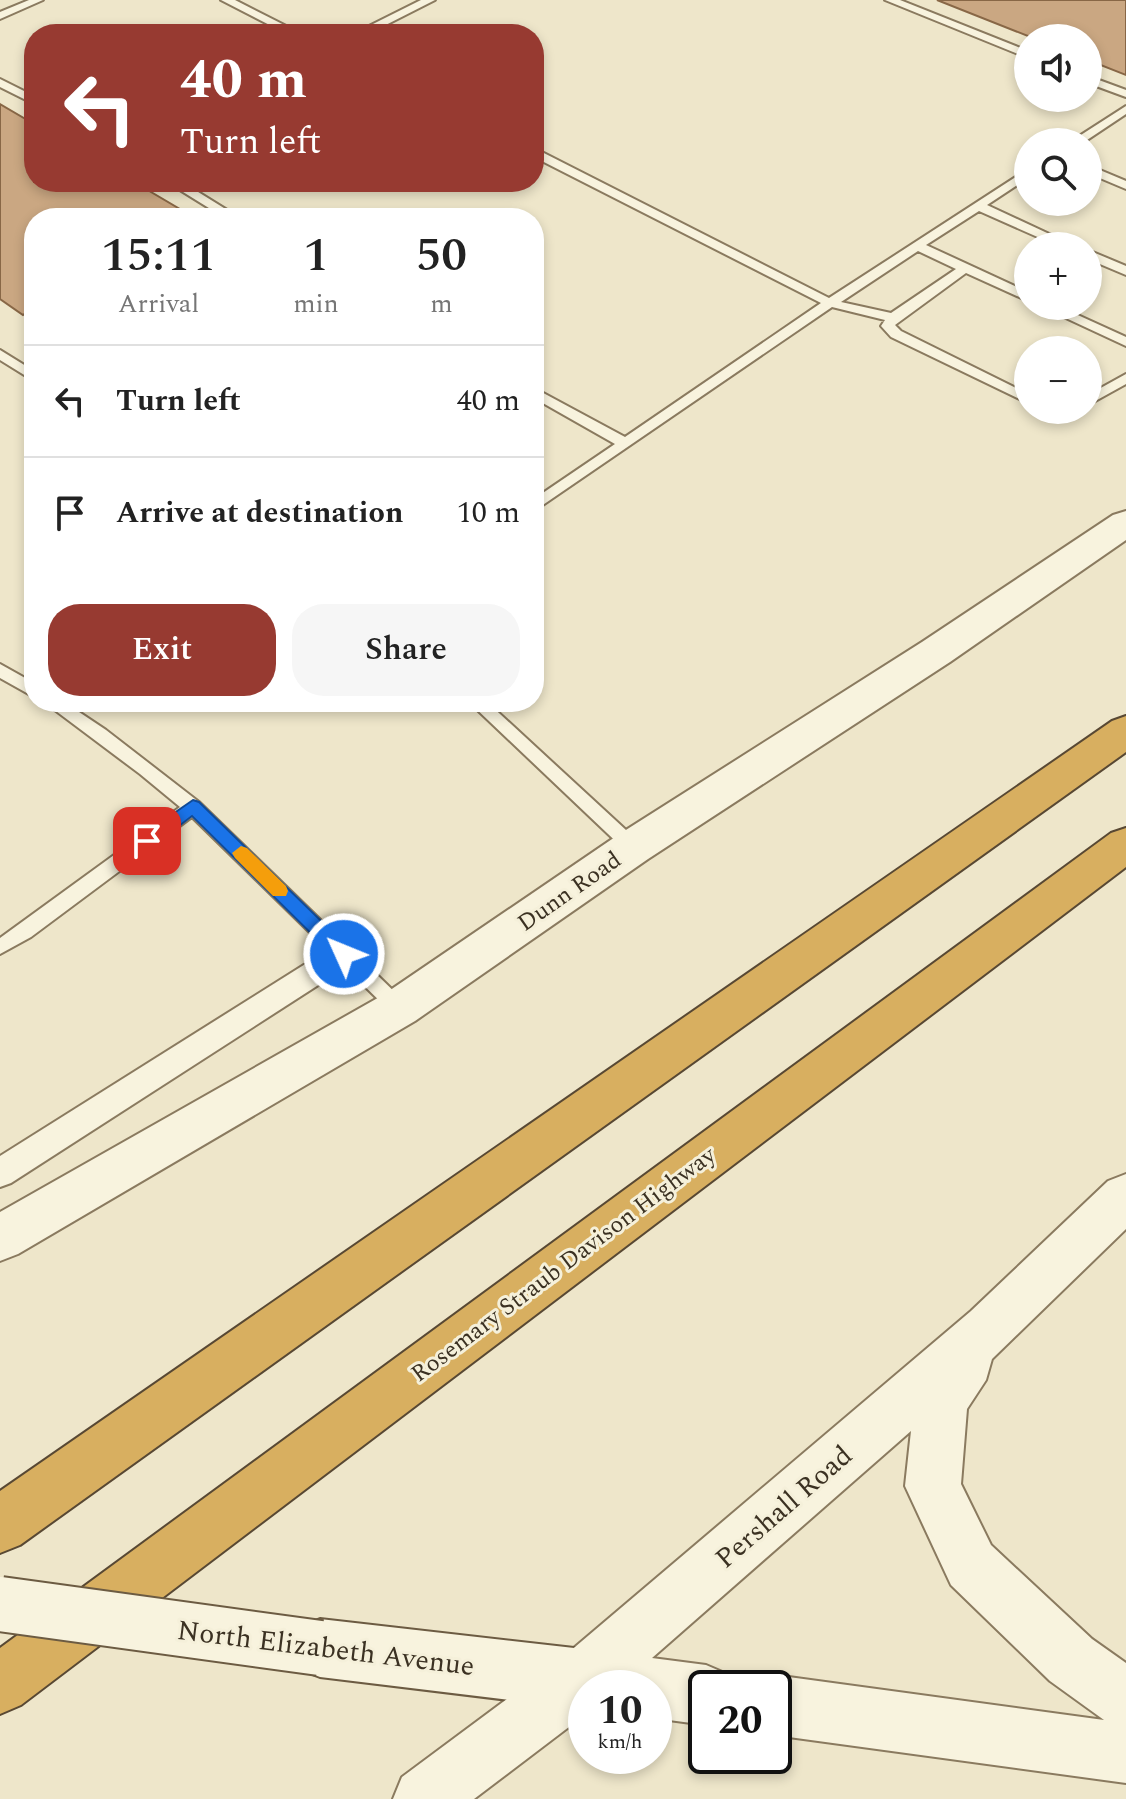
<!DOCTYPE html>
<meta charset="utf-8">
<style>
:root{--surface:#fff;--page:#f6f6f6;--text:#222;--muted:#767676;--line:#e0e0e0;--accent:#973a31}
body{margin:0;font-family:Spectral,serif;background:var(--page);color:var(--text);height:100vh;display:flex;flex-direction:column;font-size:30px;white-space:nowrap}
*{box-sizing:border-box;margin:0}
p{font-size:26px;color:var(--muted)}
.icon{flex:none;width:44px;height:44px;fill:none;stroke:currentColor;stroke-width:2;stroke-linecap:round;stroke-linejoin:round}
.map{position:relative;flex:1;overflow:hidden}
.sheet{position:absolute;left:24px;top:208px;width:520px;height:504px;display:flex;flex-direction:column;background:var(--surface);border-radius:32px;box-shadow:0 4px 12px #0003}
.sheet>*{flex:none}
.hud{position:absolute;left:24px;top:24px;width:520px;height:168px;border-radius:32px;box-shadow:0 4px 12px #0003;background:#973a31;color:#fff;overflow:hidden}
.tools{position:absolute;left:1014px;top:24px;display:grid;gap:16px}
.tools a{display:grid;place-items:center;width:88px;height:88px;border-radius:50%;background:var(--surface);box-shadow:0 4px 12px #0003;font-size:40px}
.speed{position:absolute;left:568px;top:1670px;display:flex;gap:16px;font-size:40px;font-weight:700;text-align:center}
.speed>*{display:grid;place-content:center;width:104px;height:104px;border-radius:50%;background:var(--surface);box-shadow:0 4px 12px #0003;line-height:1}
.speed small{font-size:20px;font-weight:400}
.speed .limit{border:4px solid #111;border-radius:12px;background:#fff;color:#111}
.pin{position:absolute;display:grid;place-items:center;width:68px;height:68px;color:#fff;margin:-34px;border-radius:16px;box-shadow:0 4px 12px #0006}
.me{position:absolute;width:88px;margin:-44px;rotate:314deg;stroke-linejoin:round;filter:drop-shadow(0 0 6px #0008)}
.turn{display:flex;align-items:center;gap:28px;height:168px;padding:0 24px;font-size:36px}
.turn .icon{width:104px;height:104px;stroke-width:2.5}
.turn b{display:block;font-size:56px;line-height:68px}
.eta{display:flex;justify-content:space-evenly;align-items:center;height:136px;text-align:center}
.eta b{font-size:48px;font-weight:600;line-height:56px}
.cta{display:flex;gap:16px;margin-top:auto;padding:16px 24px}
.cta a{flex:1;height:92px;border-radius:32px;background:var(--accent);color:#fff;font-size:32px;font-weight:600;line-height:92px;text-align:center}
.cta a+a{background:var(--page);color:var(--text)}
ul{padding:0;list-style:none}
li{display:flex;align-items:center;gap:24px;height:112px;padding:0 24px;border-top:2px solid var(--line)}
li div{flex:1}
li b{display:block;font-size:30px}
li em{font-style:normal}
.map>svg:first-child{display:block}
</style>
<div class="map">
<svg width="1126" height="1799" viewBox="0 0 1126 1799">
<rect width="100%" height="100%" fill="#eee6ca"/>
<path fill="#caa782" stroke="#886746" stroke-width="2" d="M937,0H1126V75L1088,60V38H1033Z
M0,104L34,124V182H134L195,218H34V309L23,315L0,299Z"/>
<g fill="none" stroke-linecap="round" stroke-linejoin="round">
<g stroke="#8a7a5f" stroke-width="4">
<path id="service" d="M29,0H43L0,19V12Z
M221,0H235L302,34H287Z
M421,0H435L368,34H353Z
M885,0H900L1028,51V58Z
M1088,76L1126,90V97L1088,83Z
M0,79L34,96V104L0,87Z
M1126,106V114L1084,142H1070Z
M534,148L829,298L1028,169V178L987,205L1075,246H1058L979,211L926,245L1028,292V301L966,273L895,325L901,331L1028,394V403L891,337L881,326L885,320L832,307L534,511V499L615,444L534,398V388L625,437L821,303L534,157ZM918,251L956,269L891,313L841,302Z
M1088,165L1126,181V189L1088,173Z
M167,182H182L240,218H225Z
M1088,250L1126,266V275L1088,259Z
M1040,306H1058L1126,337V346Z
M0,350L34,371V381L0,360Z
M1126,374V384L1088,405V395Z
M0,664L34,683V697L0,678Z
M44,702H64L106,730L199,802L406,1003L408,1008L406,1013L399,1016L392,1013L192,817L31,937L0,954V938L180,807L140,774Z
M469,702H487L639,842L642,847L639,852H627Z"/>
</g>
<g stroke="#8a7a5f" stroke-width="4">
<path id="pedestrian" d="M344,943L354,946L358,954L354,962L11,1183L0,1187V1156L334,946Z"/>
</g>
<g stroke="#8a7a5f" stroke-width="4">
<path id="tertiary" d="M1126,511V540L950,662L648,859L415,1021L18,1254L0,1261V1212L383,995L618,835L922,642L1113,515Z
M1126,1174V1229L992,1359L986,1380L967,1409L961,1484L991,1545L1092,1639L1126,1663V1783L774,1735V1688H751L753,1684L774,1675L1104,1720L1050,1681L951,1585L905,1486L911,1431L652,1658L706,1665L727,1674L733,1688H706V1725L654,1718V1688H586V1714L474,1799H393L402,1777L562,1658L971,1311L1108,1181Z"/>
</g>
<g stroke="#6c5b42" stroke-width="4">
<path id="secondary" d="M320,1619L583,1649L604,1658L613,1679L609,1688H586V1707L583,1709L320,1677L299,1669L291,1648L299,1627Z"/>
</g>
<g stroke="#584833" stroke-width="4">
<path id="motorway" d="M1126,716V752L20,1545L0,1553V1491L1112,721Z
M1126,828V867L21,1705L0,1714V1648L1111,833Z"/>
</g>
<use href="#service" fill="#f8f3de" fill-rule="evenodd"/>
<use href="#pedestrian" fill="#f8f3de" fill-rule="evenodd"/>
<use href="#tertiary" fill="#f8f3de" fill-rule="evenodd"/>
<use href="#secondary" fill="#f8f3de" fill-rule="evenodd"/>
<use href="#motorway" fill="#d8af60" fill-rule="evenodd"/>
<g stroke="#6c5b42" stroke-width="58" stroke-linecap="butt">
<path id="secondary-bridge" d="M0,1604L320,1648"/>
</g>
<use href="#secondary-bridge" stroke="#f8f3de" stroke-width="54"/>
</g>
<path fill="#1a73e8" stroke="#114b97" stroke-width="2" d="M193,800L199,802L350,949L353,954L350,959H337L192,816L153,846H141L138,841L141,836Z"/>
<path fill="#f59e0b" d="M241,846L247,848L286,886L288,891L286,896H273L235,858L232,853Z"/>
<g text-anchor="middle" stroke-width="6" stroke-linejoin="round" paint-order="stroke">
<g font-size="24" fill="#3b3122" stroke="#f5f0da">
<text transform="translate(569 891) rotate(-35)" y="8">Dunn Road</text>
<text transform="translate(563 1264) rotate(-37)" y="8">Rosemary Straub Davison Highway</text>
</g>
<g font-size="28" fill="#3b3122" stroke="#f5f0da">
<text transform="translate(783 1506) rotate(-41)" y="10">Pershall Road</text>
<text transform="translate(326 1647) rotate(7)" y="10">North Elizabeth Avenue</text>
</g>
</g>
</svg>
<div class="tools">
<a><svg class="icon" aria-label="sound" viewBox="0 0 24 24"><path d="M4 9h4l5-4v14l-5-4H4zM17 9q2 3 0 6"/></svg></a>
<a><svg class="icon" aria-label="search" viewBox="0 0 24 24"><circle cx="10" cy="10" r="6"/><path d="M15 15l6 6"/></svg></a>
<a>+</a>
<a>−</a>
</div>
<div class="speed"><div>10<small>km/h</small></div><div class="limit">20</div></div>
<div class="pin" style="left:147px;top:841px;background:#d93025"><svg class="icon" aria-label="arrive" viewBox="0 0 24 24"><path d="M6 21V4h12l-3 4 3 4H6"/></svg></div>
<svg class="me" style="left:344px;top:954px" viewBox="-20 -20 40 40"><circle r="17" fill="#1a73e8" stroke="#fff" stroke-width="3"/><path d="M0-11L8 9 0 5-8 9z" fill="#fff"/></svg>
<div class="hud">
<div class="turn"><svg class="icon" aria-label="left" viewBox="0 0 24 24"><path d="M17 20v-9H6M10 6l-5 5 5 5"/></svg><div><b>40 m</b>Turn left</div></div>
</div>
<section class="sheet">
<div class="eta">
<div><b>15:11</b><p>Arrival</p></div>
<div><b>1</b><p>min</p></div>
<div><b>50</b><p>m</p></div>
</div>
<ul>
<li><svg class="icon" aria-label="left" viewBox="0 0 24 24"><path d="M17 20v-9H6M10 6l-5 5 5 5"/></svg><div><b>Turn left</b></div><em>40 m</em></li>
<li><svg class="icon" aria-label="arrive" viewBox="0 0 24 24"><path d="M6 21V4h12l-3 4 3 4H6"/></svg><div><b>Arrive at destination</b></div><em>10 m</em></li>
</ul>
<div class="cta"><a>Exit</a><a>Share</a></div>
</section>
</div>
